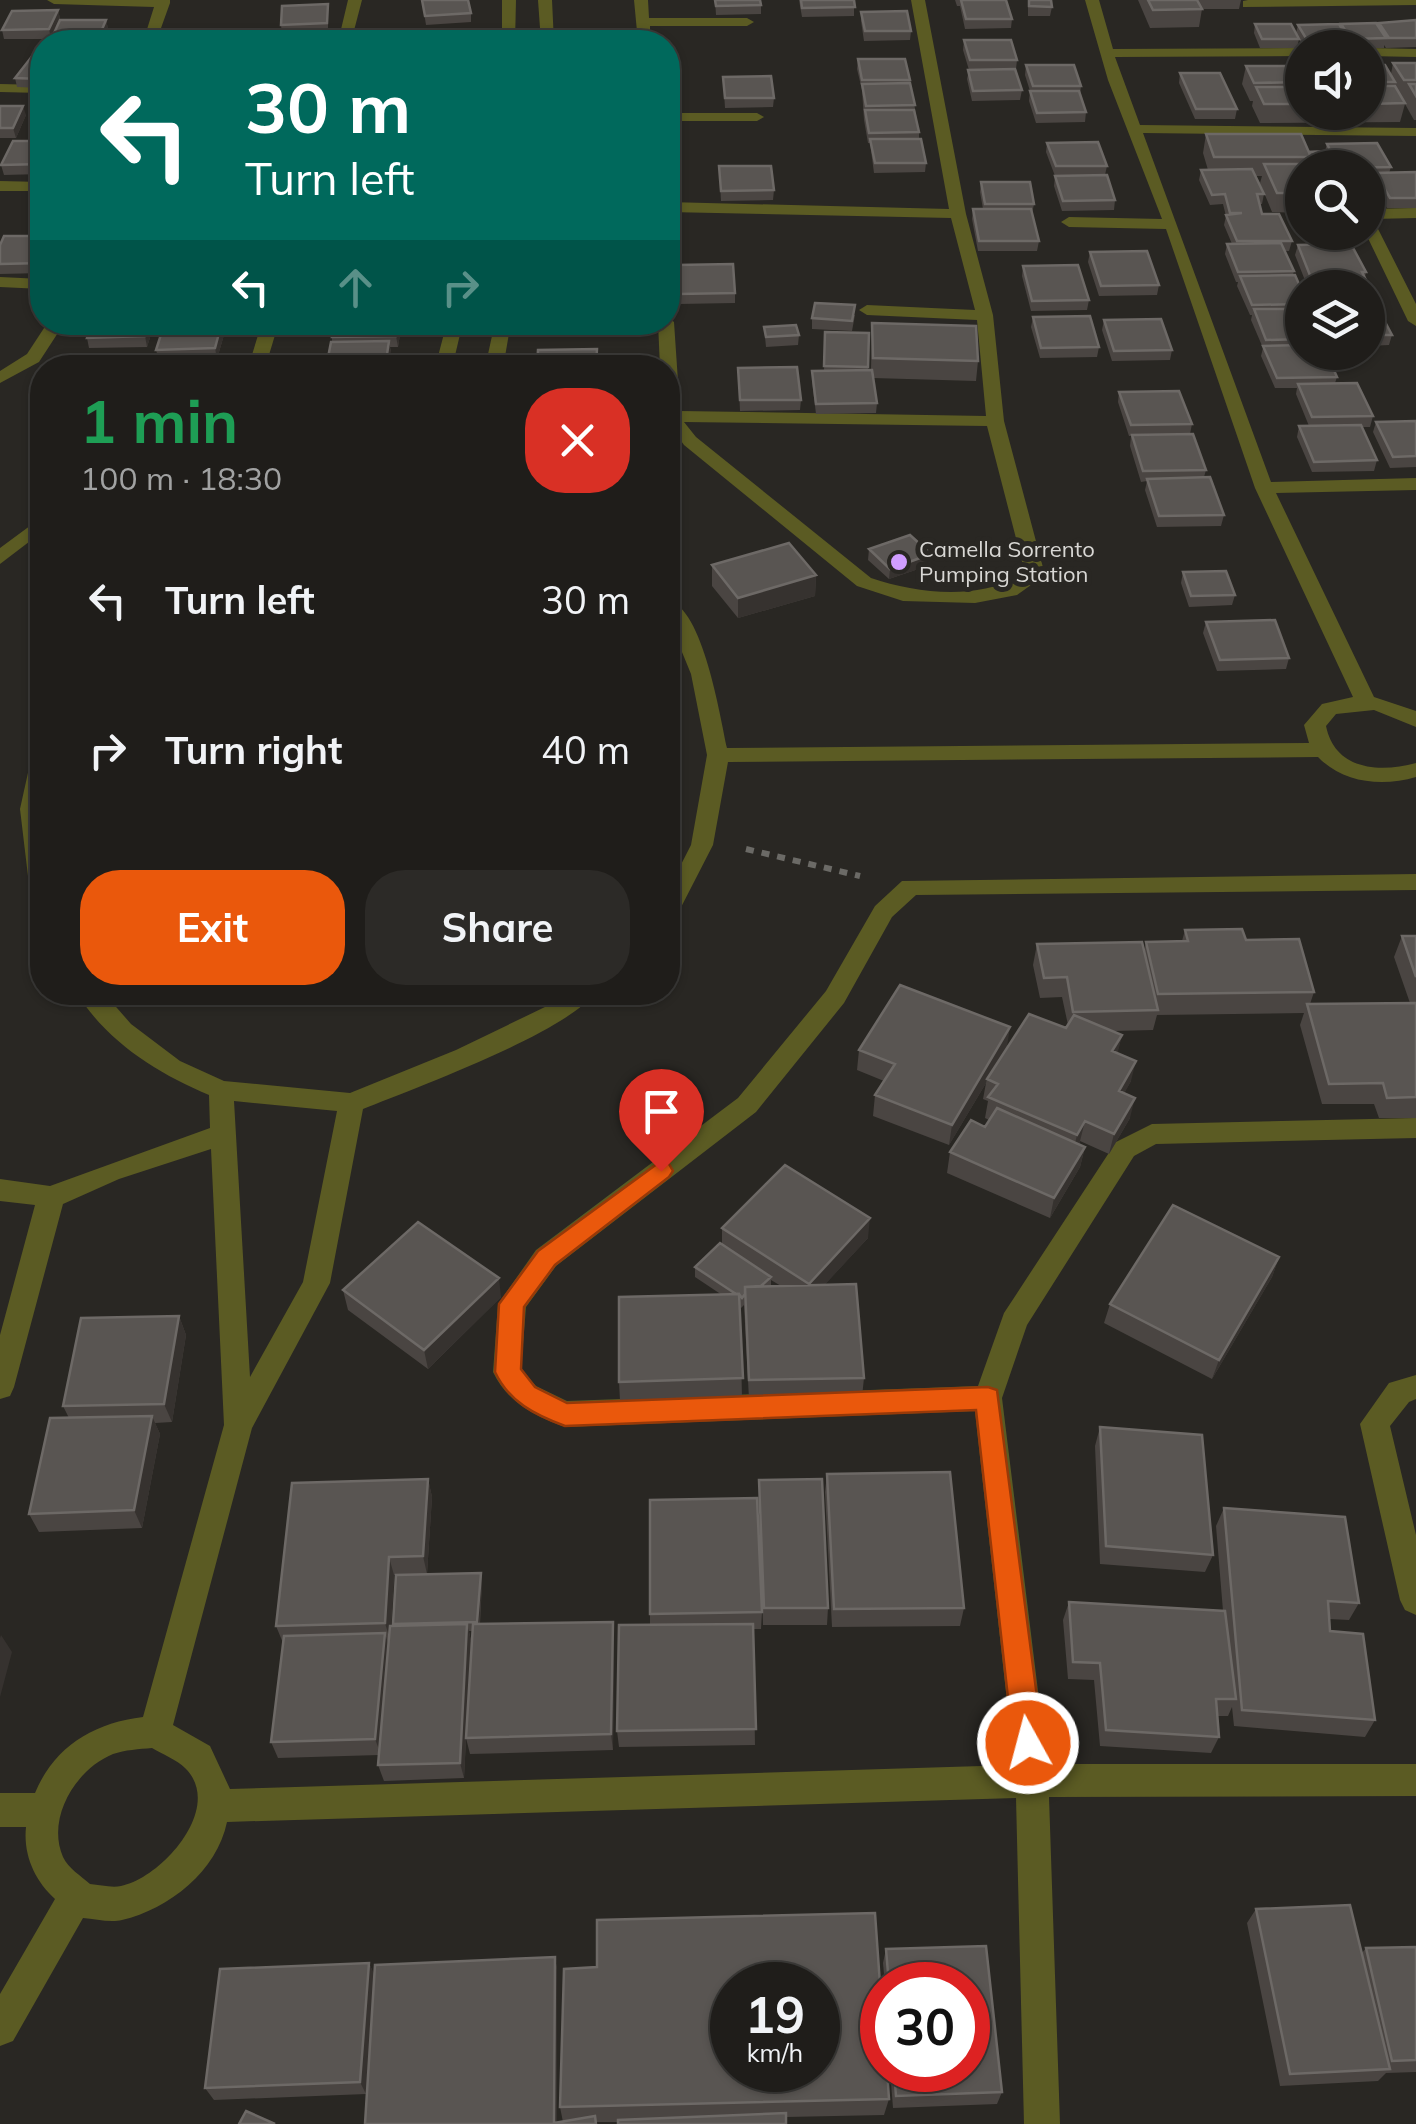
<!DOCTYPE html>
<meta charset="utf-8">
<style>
:root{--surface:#1f1d1a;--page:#2c2a27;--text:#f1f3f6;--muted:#a1a2a2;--line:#3c3b39;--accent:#ea580c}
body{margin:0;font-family:Mulish,sans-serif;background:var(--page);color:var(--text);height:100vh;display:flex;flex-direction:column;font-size:38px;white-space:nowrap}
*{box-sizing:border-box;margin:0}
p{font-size:32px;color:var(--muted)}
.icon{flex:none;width:55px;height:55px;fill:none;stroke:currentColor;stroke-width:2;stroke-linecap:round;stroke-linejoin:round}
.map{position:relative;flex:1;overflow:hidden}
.side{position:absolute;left:30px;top:355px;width:650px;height:650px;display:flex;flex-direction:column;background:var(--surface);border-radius:40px;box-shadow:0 2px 8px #0004,0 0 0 2px var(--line)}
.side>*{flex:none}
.banner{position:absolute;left:30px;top:30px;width:650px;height:305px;border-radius:40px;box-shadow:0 2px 8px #0004,0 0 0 2px var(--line);background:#00695c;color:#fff;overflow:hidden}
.tools{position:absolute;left:1285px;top:30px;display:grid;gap:20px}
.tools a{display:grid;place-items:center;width:100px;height:100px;border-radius:50%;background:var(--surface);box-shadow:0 2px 8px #0004,0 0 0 2px var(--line);font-size:50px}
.speed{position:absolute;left:710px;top:1962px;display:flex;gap:20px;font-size:50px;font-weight:700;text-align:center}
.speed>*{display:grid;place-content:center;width:130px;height:130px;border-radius:50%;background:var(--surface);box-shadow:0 2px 8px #0004,0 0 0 2px var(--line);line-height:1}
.speed small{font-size:25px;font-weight:400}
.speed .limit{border:15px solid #d22;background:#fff;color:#111}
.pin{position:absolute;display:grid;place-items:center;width:85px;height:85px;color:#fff;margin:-102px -42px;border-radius:50% 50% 50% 0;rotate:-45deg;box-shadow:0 0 10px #0007}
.pin .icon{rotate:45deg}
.me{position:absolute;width:110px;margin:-55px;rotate:353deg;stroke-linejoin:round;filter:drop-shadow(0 0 8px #0008)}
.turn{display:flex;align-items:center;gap:35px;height:210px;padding:0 50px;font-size:45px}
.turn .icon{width:130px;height:130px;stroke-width:2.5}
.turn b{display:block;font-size:70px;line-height:85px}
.lanes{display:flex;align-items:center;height:95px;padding:0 50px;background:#0003;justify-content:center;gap:50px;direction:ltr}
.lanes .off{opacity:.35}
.round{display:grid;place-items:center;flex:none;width:105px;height:105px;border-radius:40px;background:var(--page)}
.head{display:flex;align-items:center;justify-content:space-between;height:170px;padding:0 50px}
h1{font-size:60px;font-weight:700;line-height:75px;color:#1e9e55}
.button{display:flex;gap:20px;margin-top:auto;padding:20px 50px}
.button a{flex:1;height:115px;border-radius:40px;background:var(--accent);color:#fff;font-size:40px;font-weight:700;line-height:115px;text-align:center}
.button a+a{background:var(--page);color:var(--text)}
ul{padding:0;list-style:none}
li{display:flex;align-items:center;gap:30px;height:150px;padding:0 50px}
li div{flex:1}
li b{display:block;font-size:38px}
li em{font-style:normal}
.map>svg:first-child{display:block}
</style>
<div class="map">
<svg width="1416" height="2124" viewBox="0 0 1416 2124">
<rect width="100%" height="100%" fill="#292723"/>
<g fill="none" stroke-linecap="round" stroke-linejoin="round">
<path stroke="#6b6a66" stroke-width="6" stroke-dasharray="8 8" stroke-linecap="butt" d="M746,849L860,876"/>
<path fill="#5b5b23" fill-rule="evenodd" d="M47,0H170V3L156,42H143L154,7L54,4Z
M348,0H362L351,42H338Z
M502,0H516L515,42H502Z
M538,0H552L554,42H541Z
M634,0H648L649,18H747L754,22L747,26H650V42H638Z
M911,0H925L966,214L993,315L1004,421L1045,575L1017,595L975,603L903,601L857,586L684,445L668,423V368H660L658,322H668V317L674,322L680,411L986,416L977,320L867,315L859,310L867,305L975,310L951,218L668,212V202L949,209ZM684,422L987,426L1025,573C980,601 919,594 871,578L696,437Z
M1085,0H1099L1113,49L1302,48V56L1115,57L1140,125L1416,128V136L1143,133L1271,482L1416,478V490L1276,493L1374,697L1416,711V727L1374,710L1336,714L1326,726C1335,770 1379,773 1416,763V777C1382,787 1343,783 1318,757L728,762L713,845L676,917L668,919V890L691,845L707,755L691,674L668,618V600C703,608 720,716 727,748L1309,743L1304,725L1322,704L1353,697L1255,488L1166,229L1069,227L1061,222L1069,217L1162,219L1108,80Z
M1248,0H1416V5L1243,7V1Z
M1368,48L1416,49V57L1368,56Z
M0,84L42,85V93L0,92Z
M668,113H757L764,117L757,121H668Z
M0,181L42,182V191H0Z
M1416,208V218L1373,219L1416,304V326L1408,321L1365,232L1368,209Z
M0,277L42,279V289L0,287Z
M48,322H65L39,362L0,383V371L27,354Z
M262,322H279L265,368H248Z
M447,322H463L452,368H435Z
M495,322H511L503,368H485Z
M42,517V532L0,564V548Z
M42,752V901L30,893L20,809L31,759Z
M1416,874V890L916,895L892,917L844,1003L756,1112L556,1266L526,1307L521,1369L536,1386L567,1401L978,1386L1004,1313L1116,1142L1152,1124L1416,1118V1138L1156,1144L1134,1156L1027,1325L1002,1398L1047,1764H1416V1796L1049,1797L1060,2124H1024L1016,1798L227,1822C217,1871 169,1909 122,1920C111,1923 95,1919 83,1918L13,2041L0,2046V1994L55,1899C35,1881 23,1855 26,1827H0V1793H35C54,1747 93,1723 143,1717L224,1425L211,1149L119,1179L63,1204L14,1387L10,1396L0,1399V1335L35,1205L0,1201V1179L50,1186L210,1128L209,1095C157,1073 107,1042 76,992H103L131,1024L180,1061L224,1081L350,1093L456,1050L547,1006L565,992H595C569,1032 412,1089 363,1109L330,1283L252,1428L173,1725L210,1746L230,1789L1014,1765L975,1411L565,1427C535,1416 507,1402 493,1372L498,1304L536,1250L738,1098L826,991L875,906L902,881ZM234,1101L337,1111L303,1282L250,1377ZM152,1748C162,1754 177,1760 185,1768C225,1807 162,1878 121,1886C112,1888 100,1885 90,1884C81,1876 68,1868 63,1857C46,1818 76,1769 113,1754C125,1750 139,1749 152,1748Z
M1416,1375V1399L1409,1402L1390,1426L1416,1535V1615L1405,1610L1400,1600L1360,1424L1389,1383Z"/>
</g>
<path fill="#4a4542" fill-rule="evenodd" d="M422,0L471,13V22L426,25Z
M715,0L761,5V14L716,15Z
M799,0H854V16L802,17Z
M955,0H1006L1012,19L1011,28L965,29L960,6H957Z
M1028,0L1052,7L1050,16H1028Z
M1138,0H1241L1239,9H1202L1199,27L1150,28Z
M328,4V32L282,35L281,25Z
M58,10L60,19L51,39H4L2,30Z
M861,12L911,31L910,40L864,41L861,21Z
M106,20L108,29L103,42H52L51,40Z
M1416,20V47L1386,48L1384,45V48H1348L1347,45L1346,48H1304L1299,39L1297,48H1260L1254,33L1255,24L1296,33L1298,25L1340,26L1341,24L1378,26L1379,23Z
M964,40L1017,60L1016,69L1022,90L1020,100L972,101L967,79L969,70L963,50Z
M42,50V88L17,87L15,78Z
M858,59L910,80L919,132V139L926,163L925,172L874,173L870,143H868L864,120L862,90L857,69Z
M1393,63H1416V120H1414L1405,104L1400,122L1260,123L1252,106L1253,101H1250L1242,84L1246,66H1302V112H1368V65L1391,74Z
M1026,65L1081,86L1080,95L1086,112L1085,122L1036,123L1029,101L1030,91L1025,75Z
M1180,73L1237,109L1235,119H1195L1179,83Z
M723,77L774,98L773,107L725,108Z
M0,106L26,115L16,138H0Z
M1206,134L1309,152L1325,151L1327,144L1391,167L1389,173L1416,172V208H1387L1383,201L1382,207L1368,206V179H1374V177H1368V168H1302V213L1272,212L1260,183L1262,176H1255L1264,194L1262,204H1259L1262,214L1292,241L1289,251H1284L1294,271L1293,275L1302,304V352L1337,377L1335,383L1373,416L1370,427H1362L1377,460L1374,471L1312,472L1297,437L1299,426H1309L1296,394L1297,388H1275L1261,356L1263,348L1251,320L1252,315H1250L1237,286L1238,282H1236L1225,254L1227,244H1232L1224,225L1226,216L1223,204L1210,205L1199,180L1201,170H1208L1203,153Z
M42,141V174L4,175L1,165Z
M1047,143L1107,166L1105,175L1115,200L1114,210L1062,211L1054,186L1055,176L1046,152Z
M719,166L774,190L773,200L721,201Z
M981,182L1034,204L1032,214L1039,241L1037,251H978L972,219L973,209H983L980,192Z
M42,236V273L0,274V245Z
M1298,245L1366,272L1365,277L1377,302L1376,305L1392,335L1389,345L1368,346V288H1308L1295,255Z
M1090,252L1159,285L1157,295L1099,296L1088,262Z
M677,265L735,293V303L678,304Z
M1023,266L1089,300L1087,310L1031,311L1022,276Z
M855,315L852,331L812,329V318Z
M1033,317L1099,347L1097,357L1040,358L1031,327Z
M1104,320L1172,350L1170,360L1112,361L1102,330Z
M155,322L147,347L89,348L87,338Z
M165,322H225L226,328L217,359L159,360L156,350Z
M335,322H402L398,347H390L391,352L332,342V337Z
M872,323L978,361L976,381L873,378L877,403L876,413L816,414L812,381V371L824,370L825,332L869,333L868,370H871Z
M764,327L799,335L798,345L766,347Z
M738,368L801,400L800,410L740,411Z
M1119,392L1192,424L1190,434L1206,470L1204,477L1224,515L1221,526L1157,527L1145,490L1147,481L1141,482L1130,446L1131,436H1129L1118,402Z
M1416,421V467L1390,468L1373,432L1376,422Z
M869,549L930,565L889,579L868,560Z
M712,565L816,575L815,596L738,618L712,586Z
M1183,572L1235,595L1232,605L1189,607L1181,583Z
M1206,622L1289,658L1286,669L1217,671L1203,633Z
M1185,930L1246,940L1314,992L1310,1004L1410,1003L1394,957L1402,936H1416V1118H1379L1374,1104H1322L1300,1025L1304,1013L1157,1015L1153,1030L1113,1031L1122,1035L1117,1053L1131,1081L1124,1093L1130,1118L1109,1154L1080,1141L1079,1144L1085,1147L1080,1167L1050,1218L947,1173L950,1152L985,1127L989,1120L985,1118L988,1101L983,1099L986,1083L949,1145L873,1116L875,1095L884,1081L857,1070L859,1050L1007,1047L1066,1028L1068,1025L1062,997L1040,998L1033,965L1037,944L1144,951L1146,942L1182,941Z
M722,1228L868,1238L825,1284L864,1378L862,1397L749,1399L744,1305L741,1308L740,1307L742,1398L620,1401L619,1382L722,1295L695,1277V1267L722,1244ZM771,1280L781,1286H771Z
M1279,1257L1272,1277L1212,1379L1104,1323L1110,1304Z
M343,1290L501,1297L428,1369L348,1310Z
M179,1316L186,1335L172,1422L155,1423L160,1434L142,1528L39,1532L29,1514L69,1418L63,1406Z
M1100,1427L1213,1555L1205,1572L1100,1564L1095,1446Z
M827,1474L964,1608L960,1626L832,1627L825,1492Z
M428,1479L432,1497L427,1574L394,1575L391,1626H394L393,1624L481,1573L482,1582L480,1624L613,1622L614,1639L613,1750L470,1754L466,1738L473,1631H469L471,1641L464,1778L384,1781L378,1765L379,1755L278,1758L271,1742L283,1643L276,1626Z
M759,1480L828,1608L827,1625H763Z
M1224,1508L1359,1603L1349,1620L1329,1619L1330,1631L1375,1720L1365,1737L1234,1726L1232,1707L1228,1716H1217L1219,1737L1211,1753L1100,1746L1094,1680L1068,1679L1063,1620L1069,1602L1223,1611L1216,1526Z
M762,1612L761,1629H753L755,1745L619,1747L617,1731L650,1624V1614Z
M1256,1909L1362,1953L1366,1948L1416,1947V2072L1386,2073L1378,2081L1280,2086L1247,1923Z
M875,1913L882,2013V2070H887L889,2099L884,2115L786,2117V2124H618V2122H596V2124V2122V2124H365L372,2011L366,2094L214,2100L205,2088L220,1969L369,1963L374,1975L375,1965L555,1957L557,1970V2123L563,2122L560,2107L564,1969L597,1967V1920ZM732,1985H818V2070H732Z
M986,1946L1002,2092L997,2104L893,2108L890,2070H968V1985H885L883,1963L886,1949Z"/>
<path fill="#36322f" d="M58,10L60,19L51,39L49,29Z
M106,20L108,29L103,42H99L98,39Z
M23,106L26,115L16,138L13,128Z
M150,322H155L147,347L145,336Z
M222,322H225L226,328L217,359L215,348Z
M399,322H402L398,347L396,336Z
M389,341L391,352L388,368H385Z
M931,554L930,565L889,579L890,569Z
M816,575L815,596L738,618V598Z
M1010,1027L1007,1047L987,1079L986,1083L949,1145L952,1125Z
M1122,1035L1117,1056L1112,1051Z
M1136,1061L1131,1081L1114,1112L1119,1091Z
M1135,1098L1130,1118L1109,1154L1114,1134Z
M1085,1121L1080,1141L1072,1156L1077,1135Z
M1085,1147L1080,1167L1050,1218L1054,1198Z
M870,1218L868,1238L808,1303L809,1284Z
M1279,1257L1272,1277L1212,1379L1219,1360Z
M499,1278L501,1297L428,1369L424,1350Z
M179,1316L186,1335L172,1422L164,1404Z
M152,1416L160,1434L142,1528L134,1510Z
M428,1479L432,1497L427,1574L423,1556Z
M389,1557L394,1575L390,1640L385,1623Z
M481,1573L482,1582L479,1630L477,1622Z
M613,1622L614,1639L613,1750L611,1734Z
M467,1624L471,1641L464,1778L460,1763Z
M385,1633L390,1650L381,1755L375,1739Z
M1,1635L12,1652L0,1697V1638Z
M555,1957L557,1970V2124H554Z
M369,1963L375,1976L366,2094L360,2082Z"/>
<path fill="#595552" stroke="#6d6966" stroke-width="2.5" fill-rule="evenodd" d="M422,0H468L471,13L425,16Z
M715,0H760L761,5L716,6Z
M801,0H854L855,7L802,8Z
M961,0H1006L1012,19H966Z
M1029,0H1051L1052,7L1029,6Z
M1148,0H1197L1202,9L1153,10Z
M328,4L327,23L281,25L282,6Z
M58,10L49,29L2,30L12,11Z
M907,11L911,31H865L861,12Z
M60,20H106L98,39L51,40Z
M1416,20V38H1389L1379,23Z
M1376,23L1386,38L1351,39L1341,24Z
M1255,24H1291L1299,39H1262Z
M1339,24L1348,39L1307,40L1298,25Z
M964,40H1011L1017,60H970Z
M37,50H42V79L15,78Z
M858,59H905L910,80H862Z
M1393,63H1416V80H1404Z
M1026,65H1074L1081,86H1033Z
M1368,65H1385L1395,82H1368Z
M1246,66H1302V82L1254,83Z
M1015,69L1022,90L973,91L968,70Z
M1180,73H1220L1237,109H1196Z
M771,76L774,98H725L723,77Z
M910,83L915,105L866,106L862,84Z
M1409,84H1416V96Z
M1368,86H1395L1405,103L1368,104Z
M1256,87H1302V104H1264Z
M1030,91H1079L1086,112L1037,113Z
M0,106H23L13,128H0Z
M865,110H914L919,132L869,133Z
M1206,134H1301L1311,157H1214Z
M870,139H921L926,163H875Z
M13,141H42V164L1,165Z
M1098,142L1107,166H1056L1047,143Z
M1377,143L1391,167L1339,168L1327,144Z
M1326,151L1333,164H1312L1309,152Z
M1264,164H1333L1335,168H1302V193H1277Z
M719,166H771L774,190L721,191Z
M1252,169L1264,194H1257L1262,214H1279L1292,241H1237L1226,215L1242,213H1230L1225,194L1212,195L1201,170Z
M1416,172V198H1390L1375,173Z
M1107,175L1115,200L1063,201L1055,176Z
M1368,179H1378L1384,197L1368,196Z
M981,182H1030L1034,204H985Z
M973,209H1031L1039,241H979Z
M4,236H42V263L0,264V245Z
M1281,243L1294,271L1238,272L1227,244Z
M1351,244L1366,272H1362L1377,302H1368V288H1315L1298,245Z
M1147,251L1159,285L1101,286L1090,252Z
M733,264L735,293L678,294L677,265Z
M1078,265L1089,300L1032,301L1023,266Z
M1295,275L1302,291V304L1252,305L1240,276Z
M815,303L855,305L852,321L812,318Z
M1368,305H1376L1392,335H1368Z
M1254,309H1302V339L1266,340Z
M1090,316L1099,347L1041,348L1033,317Z
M1161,319L1172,350L1114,351L1104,320Z
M92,322H150L145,336L87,338Z
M165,322H222L215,348L156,350Z
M335,322H399L396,336L332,337Z
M872,323L976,326L978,361L873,358Z
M796,325L799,335L766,337L764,327Z
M825,332L869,333L868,367L824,366Z
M389,341L385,368H326L331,342Z
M1302,345V352H1326L1337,377L1277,378L1263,346Z
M597,349L596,368H537L538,350Z
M797,367L801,400H740L738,368Z
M872,370L877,403L816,404L812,371Z
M1357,383L1373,416L1312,417L1298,384Z
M1179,391L1192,424L1131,425L1119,392Z
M1416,421V456L1393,457L1376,422Z
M1361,425L1377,460L1314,462L1299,426Z
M1193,434L1206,470L1143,471L1132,435Z
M1210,477L1224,515L1159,516L1147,479Z
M910,535L931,554L890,569L869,549Z
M789,543L816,575L738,598L712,565Z
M1226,571L1235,595L1191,596L1183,572Z
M1275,620L1289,658L1220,660L1206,622Z
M1242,929L1246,940L1299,939L1314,992L1158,994L1146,942L1188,941L1185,930Z
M1402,936H1416V977Z
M1142,942L1158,1010L1073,1012L1067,977L1044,978L1037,944Z
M900,985L1010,1027L952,1125L875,1095L895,1064L859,1050Z
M1416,1003V1097L1387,1098L1383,1083L1329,1084L1307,1004Z
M1029,1014L1066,1028L1074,1015L1122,1035L1112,1051L1136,1061L1119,1091L1135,1098L1114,1134L1085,1121L1077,1135L988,1097L998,1084L987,1079Z
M997,1108L1085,1147L1054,1198L950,1152L971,1120L985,1127Z
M785,1165L870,1218L809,1284L722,1228Z
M1173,1205L1279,1257L1219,1360L1110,1304Z
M418,1222L499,1278L424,1350L343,1290Z
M720,1243L771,1277L761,1286L745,1287V1294L742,1298L739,1294H736L695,1267Z
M856,1284L864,1378L749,1380L745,1287Z
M739,1294L743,1378L619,1382V1297Z
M179,1316L164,1404L63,1406L81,1318Z
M152,1416L134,1510L29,1514L50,1418Z
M1100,1427L1202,1435L1213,1555L1106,1546Z
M950,1472L964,1608L834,1609L827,1474Z
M428,1479L423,1556L389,1557L385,1623L276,1626L292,1483Z
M822,1479L828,1608H764L759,1480Z
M757,1498L762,1612L650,1614V1500Z
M1224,1508L1345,1517L1359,1603L1328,1601L1330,1631L1363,1634L1375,1720L1242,1710Z
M481,1573L477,1622L393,1624L396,1575Z
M1069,1602L1225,1611L1236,1699H1216L1219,1737L1106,1730L1100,1663L1073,1662Z
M613,1622L611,1734L466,1738L473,1624Z
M467,1624L460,1763L378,1765L390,1626Z
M753,1624L756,1729L617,1731L619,1625Z
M385,1633L375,1739L271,1742L284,1636Z
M1350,1905L1390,2069L1290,2074L1256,1909Z
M875,1913L882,2013V2070H887L889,2099L560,2107L564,1969L597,1967V1920ZM732,1985H818V2070H732Z
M986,1946L1002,2092L896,2096L894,2070H968V1985H889L886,1949Z
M1416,1947V2060L1392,2061L1366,1948Z
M555,1957L554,2123L595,2116L596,2124H365L375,1965Z
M369,1963L360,2082L205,2088L220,1969Z
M246,2111L275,2124H239Z
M786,2113V2124H618V2120Z"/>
<path fill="#ea580c" stroke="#983908" stroke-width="2.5" d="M661,1161L669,1164L673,1171L669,1177L555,1265L524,1307L521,1369L535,1387L567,1403L988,1387L997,1390L1043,1743L1038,1753L1028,1757L1017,1753L1013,1743L976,1410L565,1426C535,1415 509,1402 495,1372L499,1304L538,1251Z"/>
<circle fill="#d09dff" stroke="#292723" stroke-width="4" cx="899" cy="562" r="10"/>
<g text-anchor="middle" stroke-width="10" stroke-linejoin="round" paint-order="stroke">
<g font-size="22" fill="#d8d7d4" stroke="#292723" text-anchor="start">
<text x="919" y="557">Camella Sorrento<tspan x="919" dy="25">Pumping Station</tspan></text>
</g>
</g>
</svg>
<div class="tools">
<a><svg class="icon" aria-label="sound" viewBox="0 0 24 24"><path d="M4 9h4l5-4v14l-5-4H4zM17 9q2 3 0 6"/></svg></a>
<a><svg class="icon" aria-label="search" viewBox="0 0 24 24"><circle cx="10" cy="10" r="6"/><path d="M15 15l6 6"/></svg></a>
<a><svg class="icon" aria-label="layers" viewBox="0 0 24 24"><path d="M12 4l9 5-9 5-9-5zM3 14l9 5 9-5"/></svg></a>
</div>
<div class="speed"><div>19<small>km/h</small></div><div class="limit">30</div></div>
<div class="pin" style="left:661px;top:1171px;background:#d93025"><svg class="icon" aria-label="arrive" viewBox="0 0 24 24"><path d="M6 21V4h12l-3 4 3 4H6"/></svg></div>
<svg class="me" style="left:1028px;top:1743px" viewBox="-20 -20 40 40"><circle r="17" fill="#ea580c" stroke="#fff" stroke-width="3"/><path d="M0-11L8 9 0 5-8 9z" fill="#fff"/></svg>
<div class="banner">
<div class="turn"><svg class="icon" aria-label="left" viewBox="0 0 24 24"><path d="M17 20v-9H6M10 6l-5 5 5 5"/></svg><div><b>30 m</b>Turn left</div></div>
<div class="lanes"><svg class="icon" aria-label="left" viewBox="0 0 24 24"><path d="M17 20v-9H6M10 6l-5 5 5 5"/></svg><svg class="icon off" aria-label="ahead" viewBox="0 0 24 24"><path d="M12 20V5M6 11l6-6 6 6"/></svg><svg class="icon off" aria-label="right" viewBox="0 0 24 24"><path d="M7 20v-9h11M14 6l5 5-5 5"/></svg></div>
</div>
<section class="side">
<div class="head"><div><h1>1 min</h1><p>100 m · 18:30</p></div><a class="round" style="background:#d93025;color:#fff"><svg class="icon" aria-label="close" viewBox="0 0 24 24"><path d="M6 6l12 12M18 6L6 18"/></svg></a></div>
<ul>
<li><svg class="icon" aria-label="left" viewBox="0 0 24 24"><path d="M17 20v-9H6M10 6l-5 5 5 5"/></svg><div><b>Turn left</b></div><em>30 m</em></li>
<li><svg class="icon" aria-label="right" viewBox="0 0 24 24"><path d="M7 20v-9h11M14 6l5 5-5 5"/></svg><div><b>Turn right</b></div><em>40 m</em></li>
</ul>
<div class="button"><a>Exit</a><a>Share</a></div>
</section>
</div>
